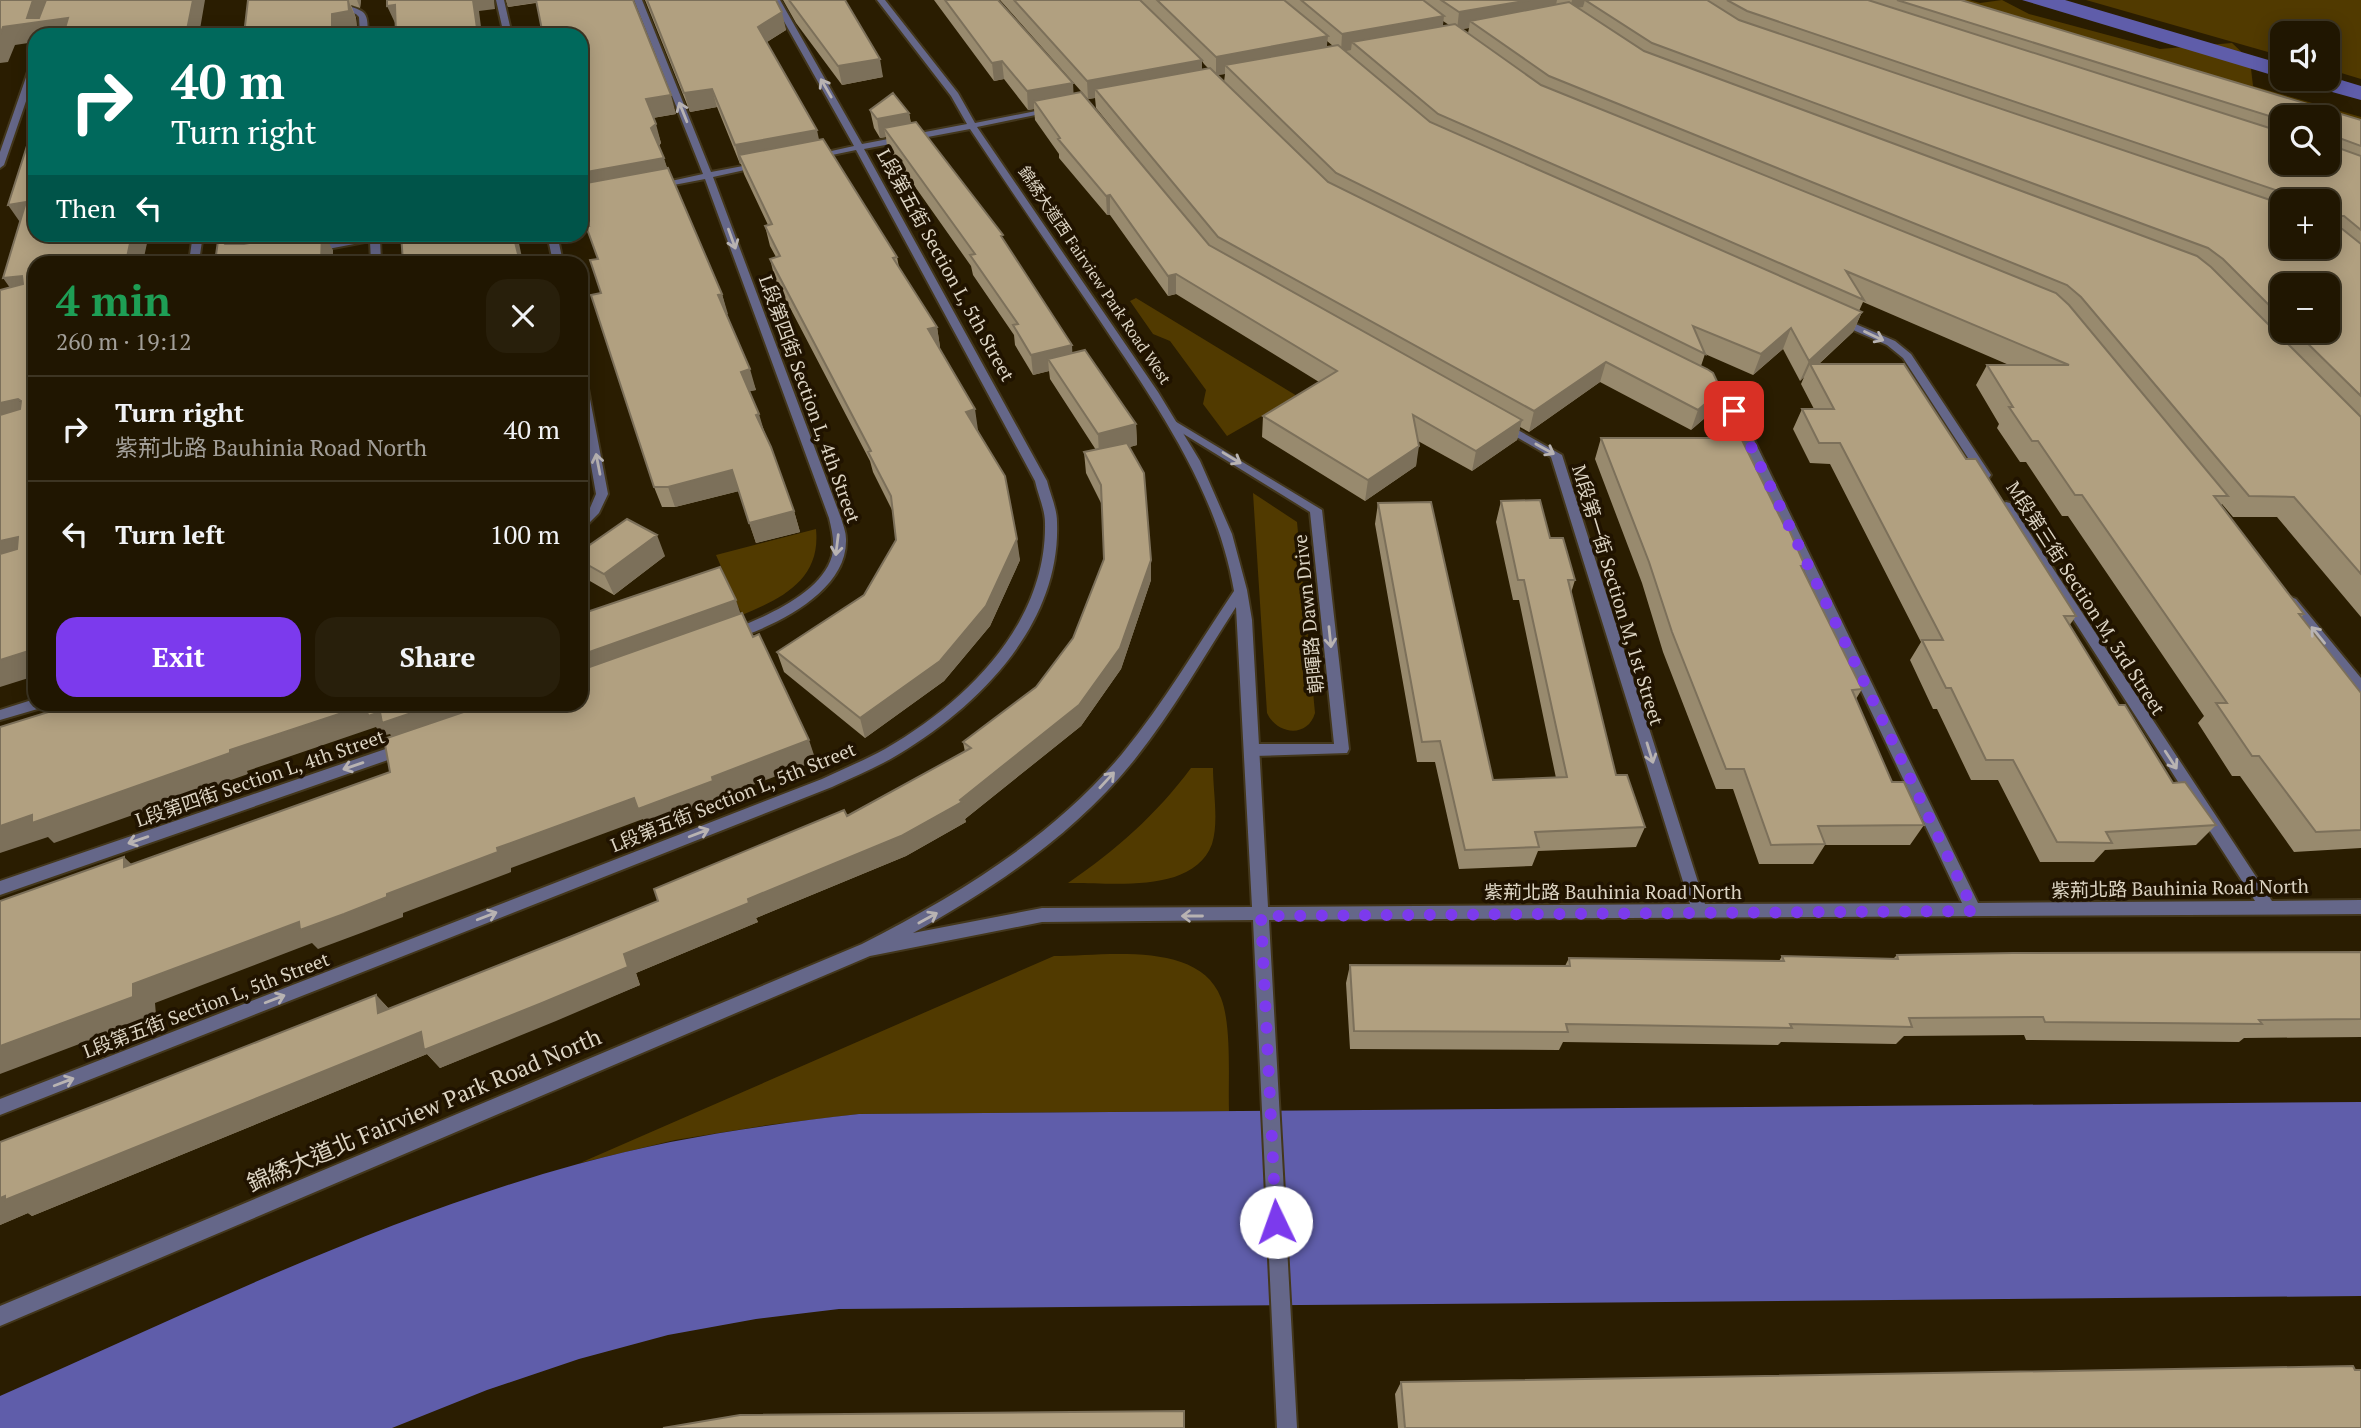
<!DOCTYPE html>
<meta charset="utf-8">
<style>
:root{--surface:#201601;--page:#281f0b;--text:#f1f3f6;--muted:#a29f99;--line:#3d3523;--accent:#7c3aed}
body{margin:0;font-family:"PT Serif","Noto Sans TC",serif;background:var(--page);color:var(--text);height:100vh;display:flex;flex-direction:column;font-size:26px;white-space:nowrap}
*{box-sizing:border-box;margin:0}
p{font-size:23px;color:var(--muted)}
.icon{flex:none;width:38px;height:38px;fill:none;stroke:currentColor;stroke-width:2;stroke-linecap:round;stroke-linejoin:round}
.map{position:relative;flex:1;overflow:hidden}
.details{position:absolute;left:28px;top:256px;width:560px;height:455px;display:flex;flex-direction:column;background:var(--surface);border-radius:21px;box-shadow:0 4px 18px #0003,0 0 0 2px var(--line)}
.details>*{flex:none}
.top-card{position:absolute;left:28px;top:28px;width:560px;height:214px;border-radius:21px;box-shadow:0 4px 18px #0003,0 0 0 2px var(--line);background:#00695c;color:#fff;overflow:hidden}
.fabs{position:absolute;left:2270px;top:21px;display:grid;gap:14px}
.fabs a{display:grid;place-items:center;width:70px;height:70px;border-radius:14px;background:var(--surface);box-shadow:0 4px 18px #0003,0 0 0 2px var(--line);font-size:35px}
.pin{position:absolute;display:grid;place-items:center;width:60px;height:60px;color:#fff;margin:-30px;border-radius:14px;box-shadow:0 4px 10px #0006}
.me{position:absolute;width:77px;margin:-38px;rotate:357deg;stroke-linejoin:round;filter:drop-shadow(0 0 5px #0008)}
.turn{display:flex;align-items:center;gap:24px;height:147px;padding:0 28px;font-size:32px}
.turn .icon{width:91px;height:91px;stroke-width:2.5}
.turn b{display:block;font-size:49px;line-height:60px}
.then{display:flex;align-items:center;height:66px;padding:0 28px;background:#0003;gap:14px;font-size:26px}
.round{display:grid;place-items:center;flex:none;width:74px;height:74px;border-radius:21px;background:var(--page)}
.headline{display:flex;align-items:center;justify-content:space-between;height:119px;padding:0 28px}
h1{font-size:42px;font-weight:700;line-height:52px;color:#1e9e55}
.button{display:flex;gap:14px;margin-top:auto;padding:14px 28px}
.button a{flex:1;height:80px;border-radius:21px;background:var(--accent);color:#fff;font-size:28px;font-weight:700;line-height:80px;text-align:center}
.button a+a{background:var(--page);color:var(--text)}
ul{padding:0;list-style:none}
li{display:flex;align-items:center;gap:21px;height:105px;padding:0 28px;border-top:2px solid var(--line)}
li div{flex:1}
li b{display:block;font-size:26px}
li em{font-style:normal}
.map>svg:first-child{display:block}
</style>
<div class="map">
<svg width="2361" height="1428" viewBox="0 0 2361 1428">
<rect width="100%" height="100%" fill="#2a1d01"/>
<path fill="#513a00" d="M1897,0H1969L1980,3L2002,0L2029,14L2160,49L2232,43L2250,60L2253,86L2361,117V139L2328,117Z
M2086,0H2361V79L2328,69V33H2282V56Z
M1136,298L1297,396L1227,436L1203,404L1206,390L1170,341L1153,334L1130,301Z
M1253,493L1297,522L1315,713C1308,738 1277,735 1267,713Z
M816,529C821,579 783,598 742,615L716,555Z
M1191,768H1213C1213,791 1219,822 1212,844C1193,895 1110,882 1068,883C1116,850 1156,815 1191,768Z
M1054,956C1104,956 1199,940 1221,998C1232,1026 1228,1081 1229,1111L859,1114L768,1125L675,1140L580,1163Z"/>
<path fill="#5f5daa" d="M2022,0H2065L2282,64V78Z
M2328,76L2361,86V100L2285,79H2328Z
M2361,1102V1296L839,1309L756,1319L668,1335L579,1359L487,1390L392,1428H0V1396C190,1312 378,1219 578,1164C670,1138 764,1125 859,1114Z"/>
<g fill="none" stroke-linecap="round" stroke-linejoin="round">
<g stroke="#43371c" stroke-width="4">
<path id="lane" d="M1173,420L1322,510L1349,749L1347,753L1253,756L1248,754L1246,750L1248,746L1253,744H1334L1310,512L1169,425V421Z"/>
</g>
<g stroke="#43371c" stroke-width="4">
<path id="street" d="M304,0C316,0 357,5 364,13C369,19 367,28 368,35H360L359,17L356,14Z
M496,0H504L512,35H504Z
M634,0H642L711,172L759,163L763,166L713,177L841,518C843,525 846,532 846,539C848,592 774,627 731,640L724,635L726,632C760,619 821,595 832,556C835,543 832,531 829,518L705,179L658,188L653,185L703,174Z
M772,0H780L862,144L967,124L951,96L877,0H885L958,93L975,123L1051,108L1055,111L977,127L1158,392L1200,461L1232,534L1247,590L1252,620L1268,907L1690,904L1551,457L1498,426L1496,424L1502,421L1562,455L1705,904L1962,903L1729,412L1719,399L1702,387L1701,385L1706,382L1727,395L1740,411L1978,903L2255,901L2000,506L2006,502L2010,503L2272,901L2361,900V914L1269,920L1297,1428H1277L1253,920L1042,922L870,956L0,1326V1306L862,944C959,894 1052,838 1122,754C1164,703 1197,646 1234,591C1216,485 1151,397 1092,309C1051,249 1010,189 970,129L864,149L1047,481C1050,494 1057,508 1057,522C1061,624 980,705 899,754C878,767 855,776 832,787L0,1115V1099L822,779C843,769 865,760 885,749C967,702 1047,623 1045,523C1045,509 1038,495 1035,481L856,150L813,159L809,156L854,146ZM1236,607L1252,907L1042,908L913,933C996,887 1076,833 1135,759C1173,711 1203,658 1236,607Z
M35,61V75L4,165L0,168V152L31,63Z
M193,234H203L199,262H189Z
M370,234H395L380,239L381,262H371L370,241L312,252L307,249Z
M547,234H557L563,262H553Z
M1837,316L1895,341L1911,354L1991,475L1989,478H1981L1903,358L1887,345L1833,321L1832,319Z
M581,375L586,378L608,494L599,513L585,527L581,528V517L590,508L596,494L581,409Z
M2291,597L2296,599L2361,678V693L2356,692L2286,605L2285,602Z
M35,699V704H43L41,708L0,720V710Z
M403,743L408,745L410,749L408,753L0,895V881Z"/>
</g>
<use href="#lane" fill="#656789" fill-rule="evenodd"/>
<use href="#street" fill="#656789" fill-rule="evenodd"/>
</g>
<path fill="#988a6e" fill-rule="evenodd" d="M248,0H361L360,8L351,5L356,18L357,29L340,32V35H244Z
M506,0H633L676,114L653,118L661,143L659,146L667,168L722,294L727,314L756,390L749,391L794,511L800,532L756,543L739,491L675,507H662L654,487L601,293L598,259L589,226L582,184L536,3L508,7Z
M645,0H776L786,30L767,42L819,140L897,257L899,267L937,327L940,347L939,348L978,430L1020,560L990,626L944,681L865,738L784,672L777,652L864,595L896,540L893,512L873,472L870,461L775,279L770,259L776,257L770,246L765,226L768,225L744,174L741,164H740L717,107L690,112Z
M783,0H845L883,77L842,85L796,23Z
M934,0H998L1074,94L1175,205L1096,108L1095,98L1088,99L1000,0H1961L2361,120V617L2277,517H2233L2222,504L2221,505L2304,614L2301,617L2361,693V848L2294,852L2240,776H2232L2198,723L2204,716L2068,516H2062L2026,462H2020L1997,428L1999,424L1976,385L1987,365H2009L1863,302L1859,311L1862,312L1853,332L1819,364L1966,459L2076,616L2069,626L2119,705L2173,783L2216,825L2196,845L2105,850L2094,862H2040L1998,780H1971L1937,709H1933L1910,660L1921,642L1830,464L1810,463L1793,429L1802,409H1814L1801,384L1804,377L1800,381L1783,349L1753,375L1705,354L1701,366L1721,390L1713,411L1691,430L1600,382L1529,432L1520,427L1517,440L1472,471L1418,441L1416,466L1365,501L1262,437L1263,416L1319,382L1176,294L1168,296L1110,215H1107L1059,158V154L1035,120L1034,109L1028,110L1004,79L994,81ZM1443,21L1449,25L1443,26ZM1469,28L1468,33L1462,29ZM1327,41L1333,46L1327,47ZM1202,61L1204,64L1209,69L1202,70ZM1225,74L1224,82L1217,75ZM2282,117H2328L2282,163ZM2282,201H2328L2282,247ZM2282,285L2328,331H2282Z
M870,110L909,113L911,123L1004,241L1072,345V353L1136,424L1137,445L1130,447L1151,580L1121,669L1081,726L965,819L966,822L906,856L756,918L758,922L636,973L640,985L440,1068L427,1054L32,1216L28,1213L0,1225V1142L112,1099L376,995L389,1009L658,901L847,816L965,752L963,742L1036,687L1073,638L1104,559L1102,505L1086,473L1084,452L1096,450L1050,379L1049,371L1033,375L1015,345L1014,335L973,275L971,266L887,147L886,137L880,138L874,128Z
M1601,438L1784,525L1805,566L1803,570L1862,689L1856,699L1892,782L1924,825L1910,845H1825L1813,864H1759L1733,789H1716L1663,652L1642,583L1595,459Z
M1501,501L1550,538L1575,580L1571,593L1616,775L1645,827L1636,847L1538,851L1532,866L1459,869L1435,762H1417L1375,524L1378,503L1493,780L1556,778L1519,600H1513L1496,522Z
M581,551L665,556L614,595L583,577L581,573Z
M2361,952V1037L2244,1038L2239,1042L2026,1040L2024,1035L1904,1036L1896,1044L1781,1042L1778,1045L1563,1042L1559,1050L1350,1049L1346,983L1350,965L1565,966L1569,958L1779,961L1782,956L1893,959L1897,955Z
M2355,1370L2361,1428H1398L1395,1394L1401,1382Z"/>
<path fill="#7c705a" d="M33,0H50L68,18L79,35H35V42L15,45L8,62L0,63V35L3,27L27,18Z
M193,0H205L199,35H186Z
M348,0L356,18L357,29L340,32V35H332V14Z
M357,0H361L360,8Z
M473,0H494L495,9L479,11L482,35H478Z
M506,0H538L539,2L508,7Z
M1530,0H1557L1554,13L1470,21L1469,28L1457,30L1459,12Z
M1572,0H1585L1583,7L1570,9Z
M395,5L402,22L395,23L387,6Z
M782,12L786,30L762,45L758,27Z
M1444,16L1442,34L1352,42L1351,50L1341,52L1342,34Z
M1328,36L1326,54L1225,65V74L1216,75V57Z
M880,59L883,77L842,85L838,66Z
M1202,60V78L1095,89V98L1088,99L1087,81Z
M1002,61L1004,79L994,81L992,63Z
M1073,83L1074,101H1034V109L1028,110L1027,91Z
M712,89L717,107L690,112L684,93Z
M671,95L676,114L652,118L646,99Z
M909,113L912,132L884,128L886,137L880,138L877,119Z
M656,124L661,143L657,147L651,128Z
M817,130L821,149L739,155L741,164H740L735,145Z
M2342,139L2329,159L2328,148L2332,141Z
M664,158L670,177L585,193L581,181V173Z
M1110,195V215H1107L1106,196Z
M26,202L22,225L8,205Z
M132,234H149L143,262H126Z
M239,234H333V239L327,240L333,250V262H234L222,241L230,236Z
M513,234H517L523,262H520Z
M1176,274V294L1168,296V276Z
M22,276L35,294L18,299L3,278Z
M722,294L728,314L724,315L718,295Z
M1862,312L1853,332L1813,369L1810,364L1804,377L1800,381L1809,361Z
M937,327L940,347L931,350L928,329Z
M1791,328L1783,349L1753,375L1761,354Z
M1072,345L1073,365L1048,359L1049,371L1033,375L1031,355Z
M1606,362L1600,382L1529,432L1534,411Z
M750,369L756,390L747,392L741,372Z
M1721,390L1713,411L1691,430L1698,410Z
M18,399L34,419L0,427V403Z
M975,409L978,430L966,412Z
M759,414L765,434L756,415Z
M1522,420L1517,440L1472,471L1476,451Z
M1136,424L1137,445L1099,455L1098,434Z
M1419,446L1416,466L1365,501L1368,480Z
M732,470L739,491L675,507L668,487Z
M794,511L800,532L756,543L749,523Z
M657,535L665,556L614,595L604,574Z
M18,537L35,556L0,567V541Z
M1017,539L1020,560L990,626L944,681L865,738L860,718Z
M1151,560V580L1121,669L1081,726L965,819L966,822L906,856L756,918L758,922L636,973L640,985L556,1021L440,1068L427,1054L32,1216L28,1213L0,1225V1198L421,1032L624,954L748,899L960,800Z
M736,600L743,621L581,679V655Z
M35,649V676L0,687V660Z
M438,704H512L396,743L390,734L382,736L376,727L247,771L248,774L54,843L48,837L0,853V826L366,705L380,712Z
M809,740L816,761L721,797L722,801L649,829L643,819L511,868V872L403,913V917L361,933L318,949L312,943L155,1003L156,1015L0,1074V1046L133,984L299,922L387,894L497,848L634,798L712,777Z
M124,857L145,877L124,867Z
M376,995L393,1013H378Z"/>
<path fill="#b1a080" stroke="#7c705a" stroke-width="2" d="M0,0H33L27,18H39L46,0H193L186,35H63L68,18L3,27L0,35Z
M248,0H348L349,11L332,14V35H244Z
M387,0H473L478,35H396L395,5L387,6Z
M536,0H633L671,95L646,99L656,124L651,128L664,158L581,173V35H543Z
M647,0H776L782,12L758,27L817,130L735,145L712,89L684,93Z
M789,0H845L880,59L838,66Z
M945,0H998L1073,83L1027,91L1002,61L992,63Z
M1014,0H1140L1202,60L1087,81Z
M1157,0H1284L1328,36L1216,57Z
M1301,0H1423L1444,16L1342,34Z
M1441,0H1530L1459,12Z
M1585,0H1707L1739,20L2282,204V247H2328V201H2297L2296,197L1747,11L1727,0H1868L2282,132V163H2328V117H2282V120L1897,0H1961L2361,120V146L2342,139L2332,141L2330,145L2361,156V230L2344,216H2340L2341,228L2361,244V396L2295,331H2328V285H2282V318L2223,259L2208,248L1652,43Z
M1569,2L1644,51L2197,256L2211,267L2361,417V574L2294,497L2249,496L2081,297L2067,285L1549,76L1470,21Z
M1455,24L1541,85L2056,293L2069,305L2228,496H2214L2304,614H2299L2361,693V830L2316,832L2259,756H2252L2216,703H2227L2082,495H2075L2038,441H2032L2009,407H2013L1987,365H2069L1846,271L1864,300L1438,114L1352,42Z
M1338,45L1430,122L1862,312L1809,361L1791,328L1761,354L1693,326L1705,354L1336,173L1225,65Z
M1210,68L1328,182L1707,369L1713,373L1721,390L1698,410L1606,362L1534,411L1218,237L1095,89Z
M1081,92L1209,245L1522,420L1476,451L1413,415L1419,446L1368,480L1263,416L1337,371L1176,274L1168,276L1110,195L1106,196L1058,139L1060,138L1034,101Z
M893,93L909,113L877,119L870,110Z
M35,121V234H132L126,262H35V649L0,660V554L17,549L18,537L0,541V415L20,409L21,401L18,399L0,403V290L23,284L22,276L3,278L26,202L8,205Z
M916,122L1003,235L1001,236L1072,345L1031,355L1013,325L1018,324L970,255L975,254L884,128Z
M823,139L897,257L893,258L937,327L928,329L975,409L966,412L1005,476L1017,539L986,606L940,661L860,718L777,652L864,595L896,540L891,496L868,452L871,451L770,259L780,256L765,226L772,224L739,155Z
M668,168L722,294L718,295L750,369L741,372L759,414L756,415L771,447L794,511L749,523L732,470L668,487H654L591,295L601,293L590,260L598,259L586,226H589L581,201V194H583L581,184Z
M219,234H239L230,236L222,241L225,244H244L299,234H322L321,262H215Z
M401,234H513L520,262H403Z
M1085,350L1136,424L1098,434L1048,359Z
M1810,364H1904L1966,459H1976L2076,616H2064L2119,705H2125L2173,783L2185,782L2216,825L2106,832L2112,843L2057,842L2013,760H1986L1951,688H1946L1922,640H1943L1840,443H1819L1802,409H1834Z
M1601,438H1741L1784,525H1787L1805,566H1801L1862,689L1852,690L1892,782H1904L1924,825L1818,826L1825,844L1771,845L1744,769H1726L1672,632L1649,562Z
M1127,443L1144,473L1151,560L1120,648L1079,705L960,800L962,802L901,836L748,899L749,903L624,954L628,967L542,1003L424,1050L421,1032L5,1200V1196L0,1198V1142L112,1099L376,995L378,1013L572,936L658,901L654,889L844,810L847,816L971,748L963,742L1036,687L1073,638L1104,559L1101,485L1084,452Z
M1540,500L1550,538H1563L1575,580H1568L1616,775H1627L1645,827L1535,832L1539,847L1465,850L1440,741L1422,742L1378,503L1431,502L1493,780L1567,777L1524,580H1518L1501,501Z
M627,519L657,535L604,574L581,561V551Z
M720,567L736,600L581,655V614Z
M742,613L753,637L759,634L809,740L712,777L713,781L638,809L634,798L497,848L498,852L387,894V897L344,914L300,930L299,922L133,984V997L0,1046V901L124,857V867L390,772L384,739L487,704H581V670Z
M74,704H438L382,723L380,712L368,716L366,705L230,750V753L32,823V815L0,826V727Z
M2361,952V1019L2259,1020L2262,1024L2045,1022L2043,1017L1909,1018L1912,1027L1790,1024L1792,1028L1566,1024L1568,1032L1354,1031L1350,965L1570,966L1569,958L1784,961L1782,956L1898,959L1897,955L2013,953Z
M2353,1366L2355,1370H2361V1428H1405L1401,1382Z
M1184,1411V1428H663L740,1415Z"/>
<defs><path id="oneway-shaft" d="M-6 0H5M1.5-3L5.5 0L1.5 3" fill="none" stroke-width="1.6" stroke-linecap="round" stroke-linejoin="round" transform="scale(1.75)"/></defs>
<g stroke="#b8b3b2">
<use href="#oneway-shaft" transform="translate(826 88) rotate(-120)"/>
<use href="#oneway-shaft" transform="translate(683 112) rotate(-112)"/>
<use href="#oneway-shaft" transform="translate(732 239) rotate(70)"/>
<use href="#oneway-shaft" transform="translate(1874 336) rotate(25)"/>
<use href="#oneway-shaft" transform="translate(1545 449) rotate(29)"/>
<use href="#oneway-shaft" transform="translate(1232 458) rotate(31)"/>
<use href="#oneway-shaft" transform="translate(598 464) rotate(-101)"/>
<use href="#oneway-shaft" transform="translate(837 545) rotate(97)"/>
<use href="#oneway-shaft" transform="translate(2318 635) rotate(-129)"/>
<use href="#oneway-shaft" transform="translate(1330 637) rotate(84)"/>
<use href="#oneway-shaft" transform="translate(1650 753) rotate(73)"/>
<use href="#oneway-shaft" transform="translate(2171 760) rotate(57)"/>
<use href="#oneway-shaft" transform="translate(353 766) rotate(161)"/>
<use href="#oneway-shaft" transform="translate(1107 780) rotate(-47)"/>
<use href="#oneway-shaft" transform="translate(699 833) rotate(-21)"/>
<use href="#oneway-shaft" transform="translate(138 840) rotate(161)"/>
<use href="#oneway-shaft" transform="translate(487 916) rotate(-21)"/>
<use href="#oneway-shaft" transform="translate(1192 916) rotate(-180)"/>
<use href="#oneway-shaft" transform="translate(928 918) rotate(-29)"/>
<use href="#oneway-shaft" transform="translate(275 999) rotate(-21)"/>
<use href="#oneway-shaft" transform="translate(64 1082) rotate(-21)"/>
</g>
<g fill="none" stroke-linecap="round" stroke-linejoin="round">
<path stroke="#7c3aed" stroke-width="12" stroke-dasharray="0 21.6" d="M1276,1222L1261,916L1974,911L1734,411"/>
</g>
<g text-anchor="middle" stroke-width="7" stroke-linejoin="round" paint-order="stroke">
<g font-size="16" fill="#dcd4c3" stroke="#201300">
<text transform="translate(1095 275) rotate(56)" y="6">錦綉大道西 Fairview Park Road West</text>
</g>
<g font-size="19" fill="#dcd4c3" stroke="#201300">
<text transform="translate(946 265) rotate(61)" y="7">L段第五街 Section L, 5th Street</text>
<text transform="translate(810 399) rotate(70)" y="7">L段第四街 Section L, 4th Street</text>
<text transform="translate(1618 595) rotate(73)" y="7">M段第一街 Section M, 1st Street</text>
<text transform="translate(2086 598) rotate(57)" y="7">M段第三街 Section M, 3rd Street</text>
<text transform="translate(1308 614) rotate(-96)" y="7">朝暉路 Dawn Drive</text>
<text transform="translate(260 778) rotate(-19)" y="7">L段第四街 Section L, 4th Street</text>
<text transform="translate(733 797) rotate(-22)" y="7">L段第五街 Section L, 5th Street</text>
<text transform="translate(2180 888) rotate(-1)" y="7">紫荊北路 Bauhinia Road North</text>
<text x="1613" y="899">紫荊北路 Bauhinia Road North</text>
<text transform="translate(206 1005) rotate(-21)" y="7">L段第五街 Section L, 5th Street</text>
</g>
<g font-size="23" fill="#dcd4c3" stroke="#201300">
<text transform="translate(424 1110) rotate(-23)" y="8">錦綉大道北 Fairview Park Road North</text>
</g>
</g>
</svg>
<div class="fabs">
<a><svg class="icon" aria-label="sound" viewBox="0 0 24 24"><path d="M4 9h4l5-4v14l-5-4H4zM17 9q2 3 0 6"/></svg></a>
<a><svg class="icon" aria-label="search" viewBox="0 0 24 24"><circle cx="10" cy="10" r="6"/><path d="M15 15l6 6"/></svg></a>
<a>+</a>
<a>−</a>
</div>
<div class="pin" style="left:1734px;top:411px;background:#d93025"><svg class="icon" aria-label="arrive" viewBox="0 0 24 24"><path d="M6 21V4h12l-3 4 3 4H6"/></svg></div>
<svg class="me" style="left:1276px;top:1222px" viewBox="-20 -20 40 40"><circle r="19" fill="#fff"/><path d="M0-13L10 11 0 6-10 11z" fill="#7c3aed"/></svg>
<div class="top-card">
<div class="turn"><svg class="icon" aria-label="right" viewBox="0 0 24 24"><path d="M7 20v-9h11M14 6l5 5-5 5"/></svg><div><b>40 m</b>Turn right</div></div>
<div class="then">Then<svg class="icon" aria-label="left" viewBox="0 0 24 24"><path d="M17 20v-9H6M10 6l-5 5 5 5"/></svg></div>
</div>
<section class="details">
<div class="headline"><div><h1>4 min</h1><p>260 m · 19:12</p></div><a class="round"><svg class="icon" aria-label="close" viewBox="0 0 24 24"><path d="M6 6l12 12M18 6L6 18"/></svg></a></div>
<ul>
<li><svg class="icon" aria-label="right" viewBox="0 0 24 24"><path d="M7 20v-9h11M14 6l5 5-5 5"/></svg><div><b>Turn right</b><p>紫荊北路 Bauhinia Road North</p></div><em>40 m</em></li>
<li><svg class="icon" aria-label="left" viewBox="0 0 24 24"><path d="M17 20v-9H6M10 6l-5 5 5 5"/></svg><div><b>Turn left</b></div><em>100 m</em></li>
</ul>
<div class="button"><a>Exit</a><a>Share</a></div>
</section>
</div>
